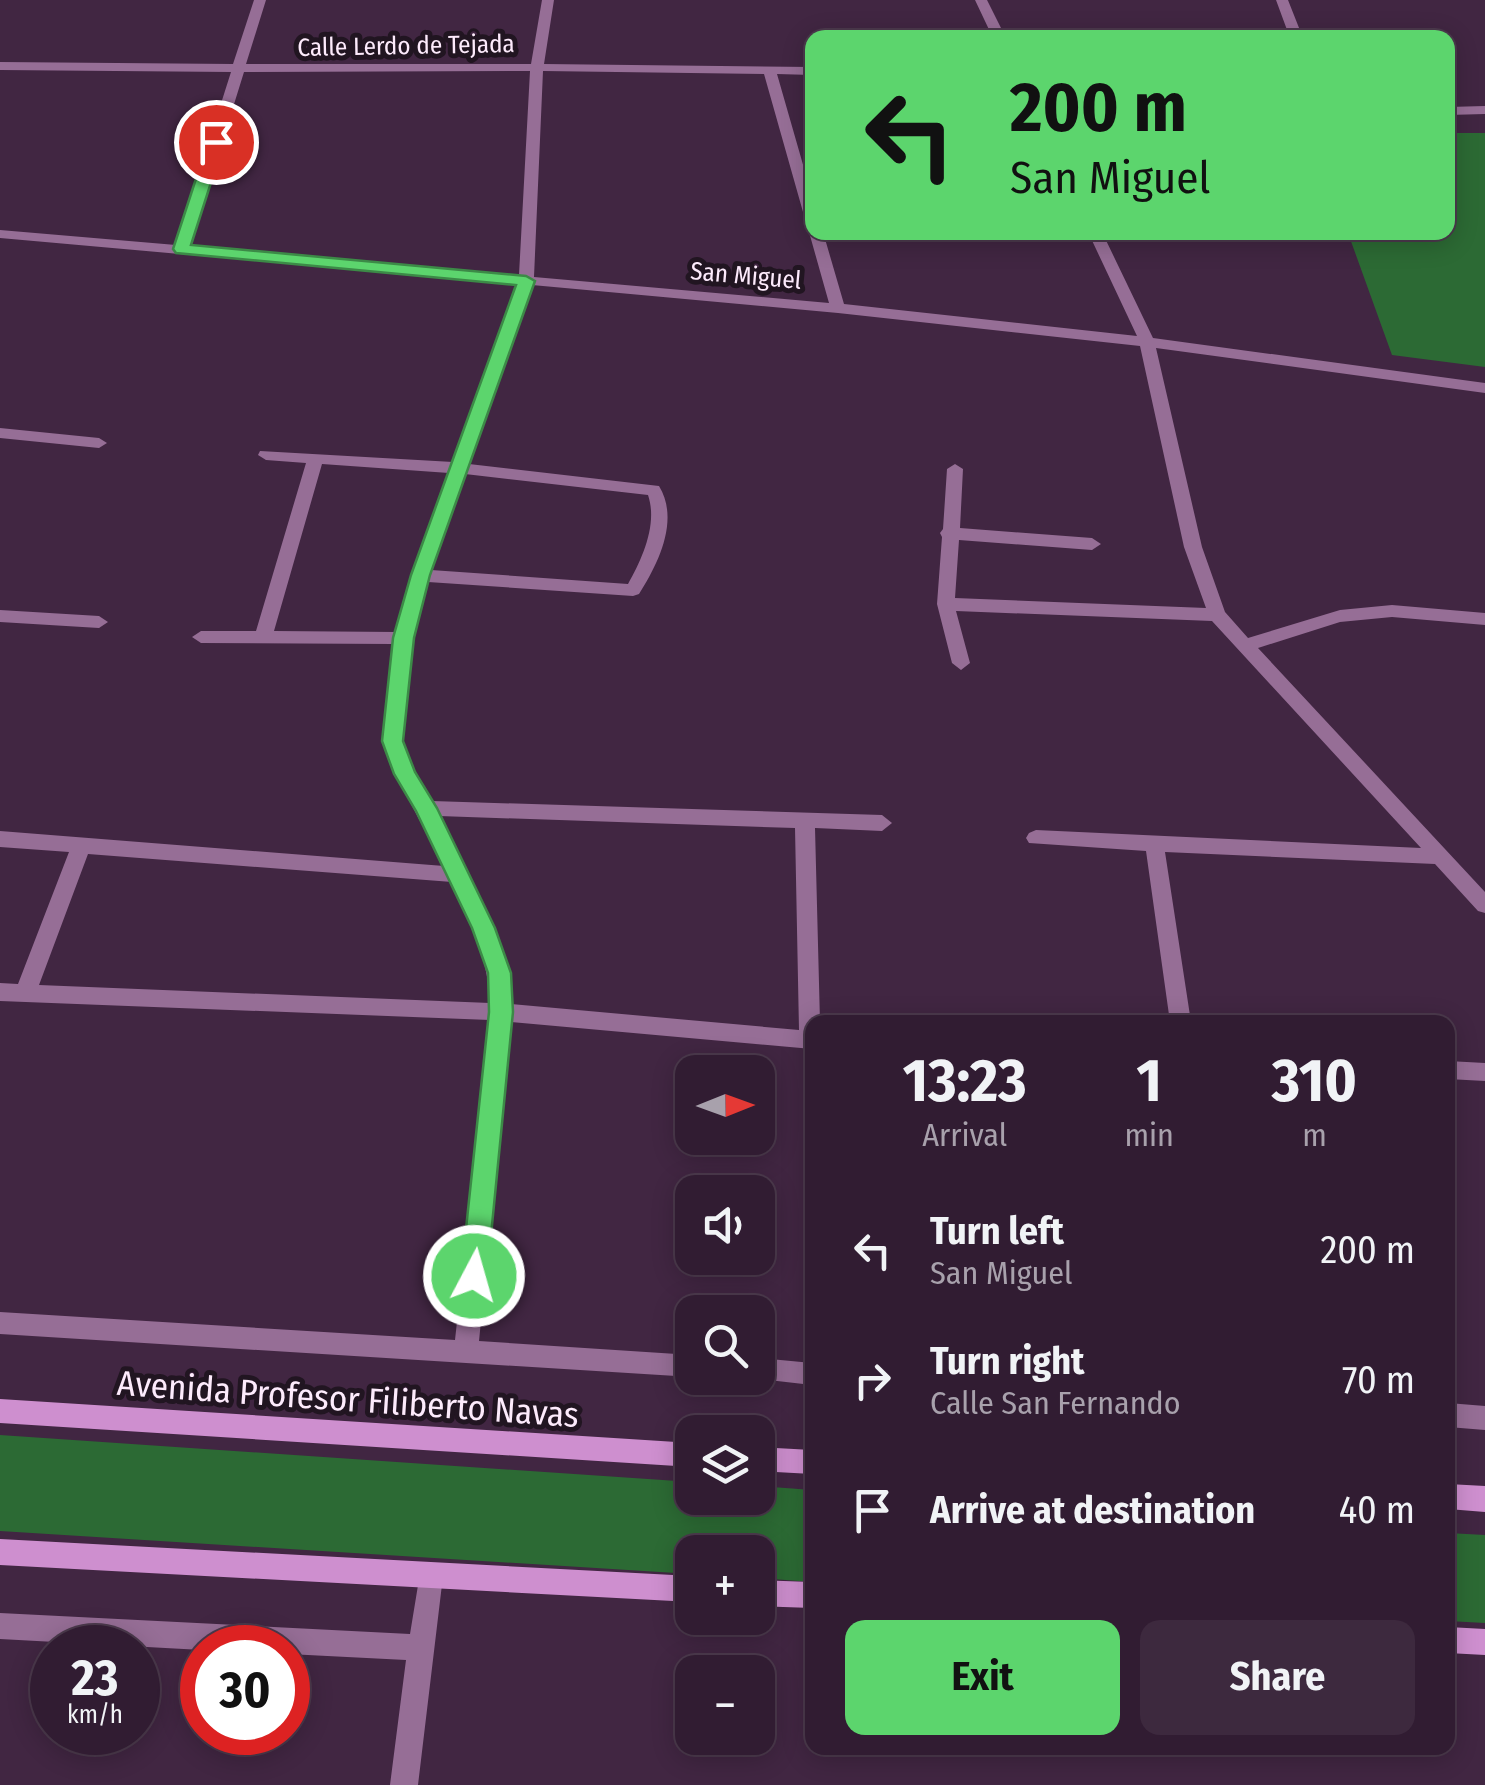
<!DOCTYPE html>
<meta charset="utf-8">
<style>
:root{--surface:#311c32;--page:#3d293e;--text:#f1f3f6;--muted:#a8a1ac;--line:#4c3a4d;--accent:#5cd56d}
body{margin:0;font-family:"Fira Sans Condensed",sans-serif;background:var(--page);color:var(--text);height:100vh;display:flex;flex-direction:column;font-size:38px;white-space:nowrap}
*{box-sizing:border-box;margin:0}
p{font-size:32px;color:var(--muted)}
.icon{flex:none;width:55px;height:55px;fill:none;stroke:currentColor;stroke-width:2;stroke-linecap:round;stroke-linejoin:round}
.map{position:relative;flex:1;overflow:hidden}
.side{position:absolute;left:805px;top:1015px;width:650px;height:740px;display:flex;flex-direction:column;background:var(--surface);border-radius:20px;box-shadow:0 5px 25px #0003,0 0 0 2px var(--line)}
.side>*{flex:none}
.hud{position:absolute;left:805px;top:30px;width:650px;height:210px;border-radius:20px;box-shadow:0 5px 25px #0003,0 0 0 2px var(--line);background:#5cd56d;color:#111;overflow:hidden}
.needle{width:65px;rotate:89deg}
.fabs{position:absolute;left:675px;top:1055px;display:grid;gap:20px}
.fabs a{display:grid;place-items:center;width:100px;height:100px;border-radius:20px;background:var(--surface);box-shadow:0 5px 25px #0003,0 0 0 2px var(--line);font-size:50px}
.speed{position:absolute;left:30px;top:1625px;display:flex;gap:20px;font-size:50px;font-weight:700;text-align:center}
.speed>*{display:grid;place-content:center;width:130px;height:130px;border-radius:50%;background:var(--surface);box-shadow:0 5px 25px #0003,0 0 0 2px var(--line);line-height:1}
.speed small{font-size:25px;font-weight:400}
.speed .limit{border:15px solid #d22;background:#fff;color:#111}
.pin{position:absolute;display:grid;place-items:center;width:85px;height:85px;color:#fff;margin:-42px;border:5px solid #fff;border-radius:50%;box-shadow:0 2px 10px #0007}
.me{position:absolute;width:110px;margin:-55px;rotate:6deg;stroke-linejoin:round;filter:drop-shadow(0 0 8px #0008)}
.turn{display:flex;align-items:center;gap:35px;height:210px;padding:0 40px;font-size:45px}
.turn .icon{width:130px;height:130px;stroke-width:2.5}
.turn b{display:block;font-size:70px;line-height:85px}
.eta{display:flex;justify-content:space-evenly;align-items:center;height:170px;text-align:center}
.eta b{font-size:60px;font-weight:700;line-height:70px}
.primary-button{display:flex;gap:20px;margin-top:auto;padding:20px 40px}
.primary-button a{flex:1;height:115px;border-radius:20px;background:var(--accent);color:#111;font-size:40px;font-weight:700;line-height:115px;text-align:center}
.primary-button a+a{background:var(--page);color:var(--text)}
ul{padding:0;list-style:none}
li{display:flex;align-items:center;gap:30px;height:130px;padding:0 40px}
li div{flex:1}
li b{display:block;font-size:38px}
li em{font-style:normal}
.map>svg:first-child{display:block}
</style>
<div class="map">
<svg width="1485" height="1785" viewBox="0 0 1485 1785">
<rect width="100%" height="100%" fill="#412642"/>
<path fill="#2c6a34" d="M1448,133H1485V367L1392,355L1348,233L1448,232Z
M0,1435L692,1482V1498H758V1486L812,1490V1582L758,1578V1552H692V1574L0,1531Z
M1448,1533L1485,1535V1623L1448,1621Z"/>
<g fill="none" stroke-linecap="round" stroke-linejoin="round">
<path fill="#966e96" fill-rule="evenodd" d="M254,0H266L246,64H531L542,0H554L544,64L812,67V75L777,74L812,196V223L805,219L764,74L543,71L534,277L829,303L809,232L812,229V232H823L844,304L1137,336L1088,232H1102L1153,338L1485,383V393L1156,348L1202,547L1225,612L1248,638L1340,610L1392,605L1485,613V625L1392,617L1340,622L1258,648L1485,892V913L1478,911L1435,864L1165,852L1191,1022H1170L1146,851L1029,843L1026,838L1029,833L1036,830L1421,848L1212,621L956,611L970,663L961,670L952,663L937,604L942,537L940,533L943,529L947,469L955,464L963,469L960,528L1092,538L1101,544L1092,550L959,540L955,598L1206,608L1184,547L1140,346L838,313L532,285L469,464L659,486C680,520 658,564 639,594L633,596L428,582L413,638L402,741L414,772L432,801L882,815L892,823L882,831L815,828L820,1022H812V1049L511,1022L479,1341L692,1355V1377L0,1334V1312L455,1340L490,1020L0,1001V983L18,984L69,852L0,847V831L444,866L395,774L384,741L394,644L201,643L192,637L201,631H256L306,463L266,460L258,455L260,451L453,462L517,284L0,238V230L176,245L231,72L0,70V62L233,64ZM530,71L519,275L190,246L244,72ZM322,464L449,473L412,575L397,632L274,631ZM465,474L648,495C658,524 642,559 628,584L431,570ZM439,816L795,828L799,1030L511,1004C507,936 469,876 439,816ZM88,854L452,882C471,922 488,958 490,1003L39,985Z
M975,0H987L1006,38H993Z
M1276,0H1288L1303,38H1290Z
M1485,106V114L1448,115V107Z
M0,428L99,438L107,443L99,448L0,438Z
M0,610L99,616L108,622L99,628L0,622Z
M1448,1061L1485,1063V1081L1448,1079Z
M758,1358L812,1363V1385L750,1378H758Z
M1448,1403L1485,1406V1430L1448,1427Z
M430,1563L439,1567L443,1576L418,1785H390L406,1660L288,1654V1648L202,1650L0,1639V1613L410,1634L421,1567Z"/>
<path fill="#ce8fcf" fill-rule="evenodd" d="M0,1399L692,1443V1467L0,1423Z
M758,1447L812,1450V1474L758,1471Z
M1448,1484L1485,1486V1512L1448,1509Z
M0,1539L692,1576V1602L0,1565Z
M758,1580L812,1582V1608L758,1606Z
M1448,1627L1485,1629V1655L1448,1653Z"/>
</g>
<path fill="#5cd56d" stroke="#3c8a47" stroke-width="2.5" d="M216,138L224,142L191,245L526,276L535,281L430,575L414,638L403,741L415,772L437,808L495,928L511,973L513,1012L487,1276L483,1284L474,1288L464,1284L461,1276L489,1012L488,973L472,928L416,811L394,774L382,741L393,638L411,575L516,285L176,253L173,249L208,142Z"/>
<g text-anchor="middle" stroke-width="10" stroke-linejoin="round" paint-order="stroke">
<g font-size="25" fill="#fdebfc" stroke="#211521">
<text transform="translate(406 45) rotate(-1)" y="9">Calle Lerdo de Tejada</text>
<text transform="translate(746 275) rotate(5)" y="9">San Miguel</text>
</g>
<g font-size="35" fill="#fdebfc" stroke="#211521">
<text transform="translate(348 1399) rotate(4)" y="12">Avenida Profesor Filiberto Navas</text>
</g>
</g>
</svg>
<div class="fabs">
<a><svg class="needle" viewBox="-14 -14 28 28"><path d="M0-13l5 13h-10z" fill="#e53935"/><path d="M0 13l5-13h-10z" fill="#a8a1ac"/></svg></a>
<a><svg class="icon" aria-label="sound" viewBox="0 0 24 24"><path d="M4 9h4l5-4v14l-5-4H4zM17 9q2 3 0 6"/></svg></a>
<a><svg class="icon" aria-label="search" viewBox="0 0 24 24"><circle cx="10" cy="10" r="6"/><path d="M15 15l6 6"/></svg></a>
<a><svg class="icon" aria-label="layers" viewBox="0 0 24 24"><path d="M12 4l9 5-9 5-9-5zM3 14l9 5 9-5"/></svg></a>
<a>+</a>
<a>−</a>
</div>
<div class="speed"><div>23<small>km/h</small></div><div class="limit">30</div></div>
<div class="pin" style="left:216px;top:142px;background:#d93025"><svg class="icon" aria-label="arrive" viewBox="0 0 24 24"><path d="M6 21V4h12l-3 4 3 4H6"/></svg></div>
<svg class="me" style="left:474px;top:1276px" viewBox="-20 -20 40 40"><circle r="17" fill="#5cd56d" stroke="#fff" stroke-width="3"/><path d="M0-11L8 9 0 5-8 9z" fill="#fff"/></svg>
<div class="hud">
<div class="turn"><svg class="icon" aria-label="left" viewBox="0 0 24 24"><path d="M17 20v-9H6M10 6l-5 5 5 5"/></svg><div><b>200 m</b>San Miguel</div></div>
</div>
<section class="side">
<div class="eta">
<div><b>13:23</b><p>Arrival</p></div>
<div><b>1</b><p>min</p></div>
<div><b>310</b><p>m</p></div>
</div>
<ul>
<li><svg class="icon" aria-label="left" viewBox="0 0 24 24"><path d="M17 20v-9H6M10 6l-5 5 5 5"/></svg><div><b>Turn left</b><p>San Miguel</p></div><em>200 m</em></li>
<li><svg class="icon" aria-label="right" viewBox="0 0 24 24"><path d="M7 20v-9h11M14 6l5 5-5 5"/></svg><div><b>Turn right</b><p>Calle San Fernando</p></div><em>70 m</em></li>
<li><svg class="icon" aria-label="arrive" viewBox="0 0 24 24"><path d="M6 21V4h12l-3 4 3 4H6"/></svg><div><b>Arrive at destination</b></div><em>40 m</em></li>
</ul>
<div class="primary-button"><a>Exit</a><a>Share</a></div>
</section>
</div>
